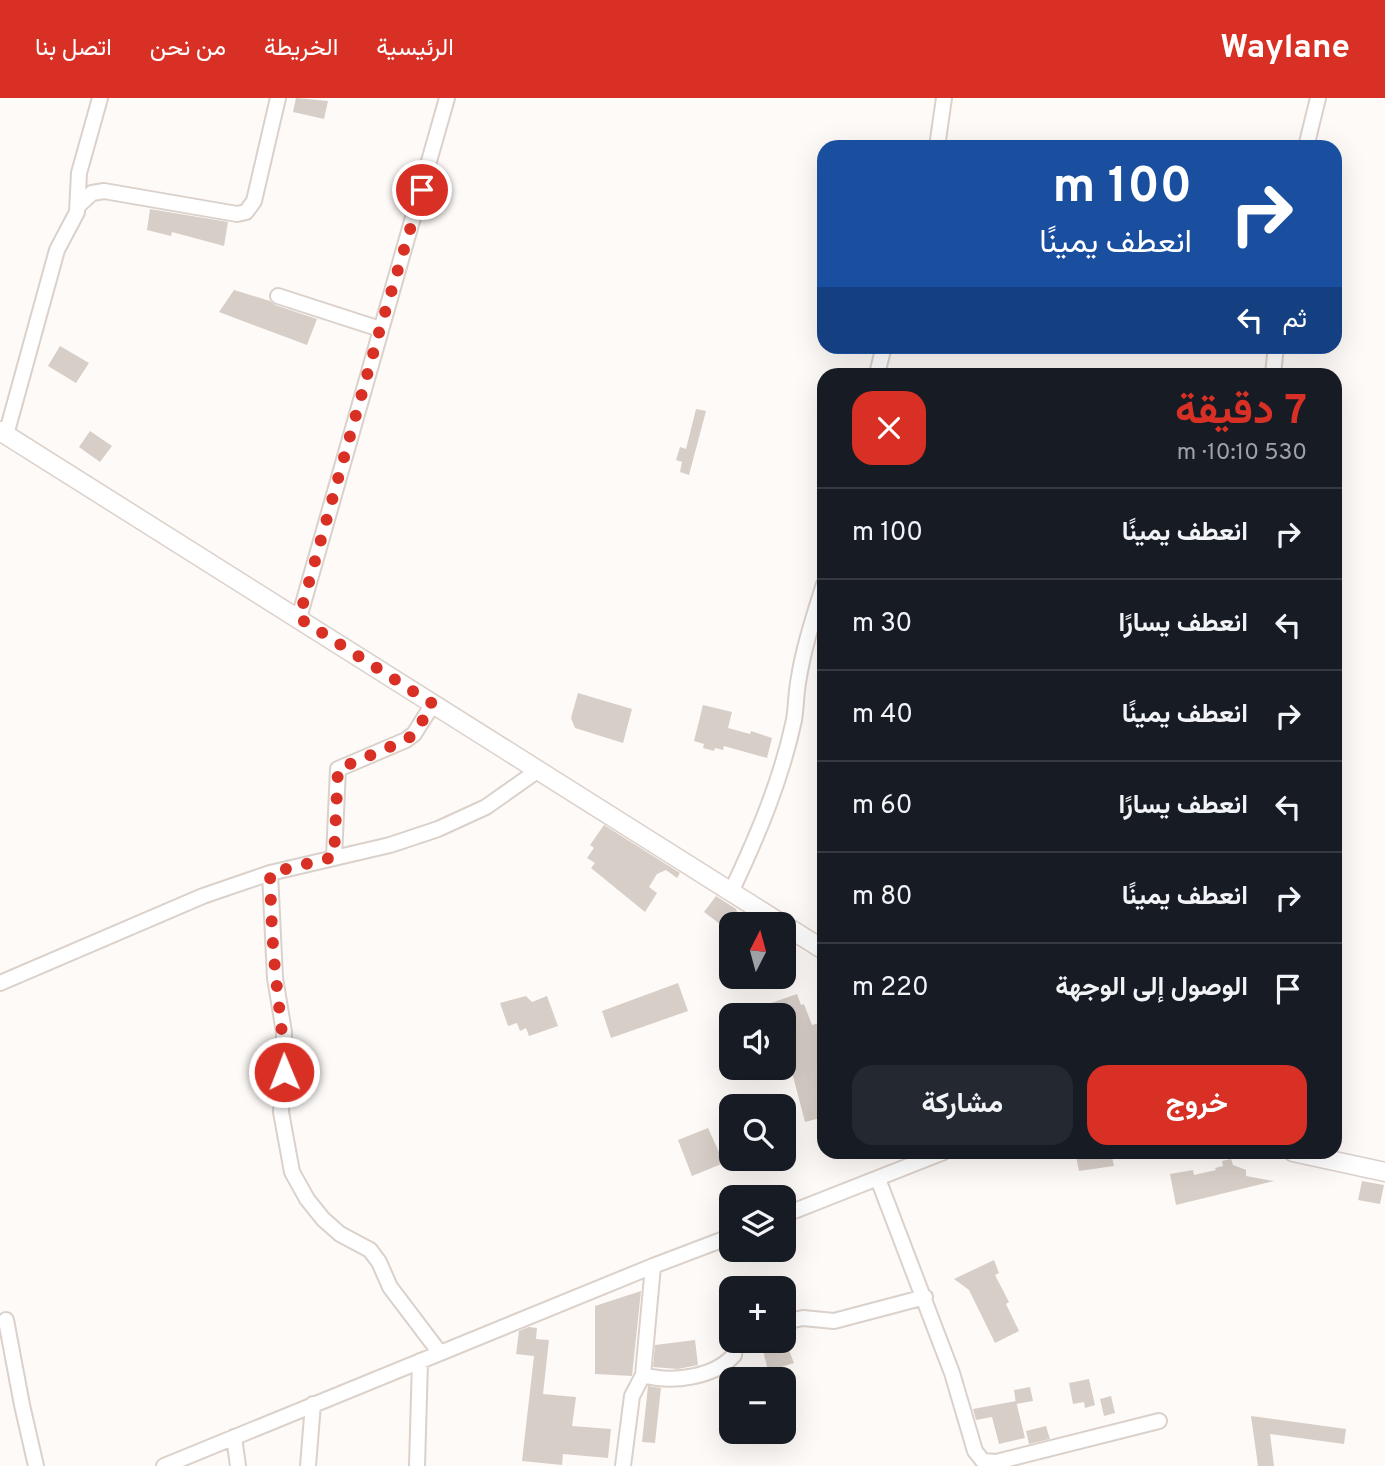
<!DOCTYPE html>
<html lang="ar">
<meta charset="utf-8">
<style>
:root{--surface:#171b24;--page:#242831;--text:#f1f3f6;--muted:#9ea1a6;--line:#363941;--accent:#d93025}
body{margin:0;font-family:Overpass,Vazirmatn,sans-serif;background:var(--page);color:var(--text);direction:rtl;height:100vh;display:flex;flex-direction:column;font-size:26px;white-space:nowrap}
*{box-sizing:border-box;margin:0}
p{font-size:23px;color:var(--muted)}
.icon{flex:none;width:38px;height:38px;fill:none;stroke:currentColor;stroke-width:2;stroke-linecap:round;stroke-linejoin:round}
.map{position:relative;flex:1;overflow:hidden;direction:ltr}
.drawer{position:absolute;left:817px;top:270px;width:525px;height:791px;display:flex;flex-direction:column;background:var(--surface);border-radius:21px;box-shadow:0 7px 28px #0002;direction:rtl}
.drawer>*{flex:none}
.top-card{position:absolute;left:817px;top:42px;width:525px;height:214px;border-radius:21px;box-shadow:0 7px 28px #0002;direction:rtl;background:#1a4fa0;color:#fff;overflow:hidden}
.needle{width:46px;rotate:6deg}
.tools{position:absolute;left:719px;top:814px;display:grid;gap:14px}
.tools a{display:grid;place-items:center;width:77px;height:77px;border-radius:14px;background:var(--surface);box-shadow:0 7px 28px #0002;font-size:35px}
.pin{position:absolute;display:grid;place-items:center;width:60px;height:60px;color:#fff;margin:-30px;border:4px solid #fff;border-radius:50%;box-shadow:0 2px 7px #0007}
.me{position:absolute;width:77px;margin:-38px;rotate:359deg;stroke-linejoin:round;filter:drop-shadow(0 0 5px #0008)}
.turn{display:flex;align-items:center;gap:24px;height:147px;padding:0 35px;font-size:32px}
.turn .icon{width:91px;height:91px;stroke-width:2.5}
.turn b{display:block;font-size:49px;line-height:60px}
.then{display:flex;align-items:center;height:66px;padding:0 35px;background:#0003;gap:14px;font-size:26px}
.round{display:grid;place-items:center;flex:none;width:74px;height:74px;border-radius:21px;background:var(--page)}
.head{display:flex;align-items:center;justify-content:space-between;height:119px;padding:0 35px}
h1{font-size:42px;font-weight:700;line-height:52px;color:var(--accent)}
.primary-button{display:flex;gap:14px;margin-top:auto;padding:14px 35px}
.primary-button a{flex:1;height:80px;border-radius:21px;background:var(--accent);color:#fff;font-size:28px;font-weight:700;line-height:80px;text-align:center}
.primary-button a+a{background:var(--page);color:var(--text)}
ul{padding:0;list-style:none}
li{display:flex;align-items:center;gap:21px;height:91px;padding:0 35px;border-top:2px solid var(--line)}
li div{flex:1}
li b{display:block;font-size:26px}
li em{font-style:normal}
header{display:flex;align-items:center;gap:42px;box-sizing:border-box;height:98px;padding:0 35px;background:var(--accent);color:#fff}
header strong{font-size:33px}
nav{display:flex;gap:38px;margin-inline-start:auto;font-size:24px}
.map>svg:first-child{display:block}
</style>
<header>
<strong>Waylane</strong>
<nav><a>الرئيسية</a><a>الخريطة</a><a>من نحن</a><a>اتصل بنا</a></nav>
</header>
<div class="map">
<svg width="1385" height="1368" viewBox="0 0 1385 1368">
<rect width="100%" height="100%" fill="#fefaf7"/>
<path fill="#d8cec8" d="M296,0L328,3L324,21L293,14Z
M150,111L228,124L224,148L172,134L171,138L147,132Z
M234,192L270,203L275,207L317,221L307,247L219,214Z
M60,248L89,265L76,285L48,268Z
M696,311L706,313L689,377L680,374L682,364L676,362L680,349L686,351Z
M90,333L112,348L100,364L79,349Z
M578,595L632,611L623,645L575,630L571,620Z
M703,607L732,614L728,630L750,636L751,633L772,640L767,660L724,648L723,652L715,650L714,653L703,650L704,646L694,643Z
M604,727L680,775L677,780L666,772L657,776L649,789L657,795L645,814L591,770L595,765L587,760L594,750L590,747Z
M716,798L736,811L737,814L751,826H732V835L704,814Z
M678,885L688,913L611,940L602,913Z
M797,896L801,907L804,906L812,927L822,924L824,933V1019L805,1024L784,944V917H775L771,905Z
M526,898L532,904L547,898L558,928L529,938L526,930L520,933L517,925L508,928L500,905Z
M708,1030L724,1065L692,1078L678,1042Z
M1111,1054L1114,1068L1079,1073L1076,1058Z
M1231,1061L1233,1067L1246,1072V1078L1274,1083L1176,1107L1170,1076L1193,1072L1194,1077L1216,1072L1215,1070L1223,1068L1222,1063Z
M1362,1083L1384,1087L1380,1106L1358,1102Z
M994,1162L999,1175L995,1177L1009,1204L1006,1206L1019,1233L995,1245L969,1192L954,1181Z
M641,1193L632,1278L595,1276V1208Z
M529,1229L537,1230L536,1241L549,1242L543,1296L576,1299L572,1328L611,1331L608,1360L563,1356L562,1367L522,1363L534,1258L516,1256L519,1233Z
M695,1242L698,1267L678,1271L653,1269L655,1247Z
M773,1242H785L794,1265L768,1273L762,1248Z
M1089,1281L1095,1307L1085,1310L1084,1304L1073,1306L1069,1285Z
M648,1288L661,1290L655,1345L642,1344Z
M1030,1289L1033,1303L1016,1306L1014,1292Z
M1111,1298L1115,1315L1104,1318L1100,1301Z
M1016,1303L1025,1340L999,1346L992,1319L976,1322L973,1311Z
M1251,1318L1346,1331L1344,1346L1270,1336L1274,1368H1258Z
M1046,1328L1050,1341L1029,1346L1026,1333Z"/>
<g fill="none" stroke-linecap="round" stroke-linejoin="round">
<g stroke="#dbd1cb" stroke-width="18">
<path id="minor" d="M937,49L944,0
M1306,49L1318,0
M79,107L92,95L104,93L237,116L246,114L254,103L278,0
M278,198L380,231
M877,276L884,248
M1273,276L1276,248
M6,337L57,152L77,114L79,75L100,0
M299,520L447,0
M334,759L338,671L406,642L414,636L433,606
M270,775L275,880L284,934V974L281,1014L292,1074L307,1101L323,1121L340,1136L370,1152L379,1164L390,1189L440,1255
M731,794C757,739 781,683 794,622C796,610 796,597 798,585C803,551 814,518 824,486
M0,885L203,798L270,775L390,747L438,731L486,709L537,673
M878,1081L952,1275L975,1353L983,1363L996,1364L1159,1323
M784,1117L944,1054
M6,1222L22,1307L36,1368
M784,1224L803,1220L834,1223L925,1199
M643,1277C671,1285 714,1280 734,1257L736,1242
M234,1339L238,1368
M164,1368L653,1168L732,1138
M308,1368L313,1306
M417,1368L420,1263
M623,1368L632,1298L643,1277L653,1168"/>
</g>
<g stroke="#dbd1cb" stroke-width="21">
<path id="tertiary" d="M0,333L782,826
M784,827L824,852
M1293,1054L1385,1074"/>
</g>
<use href="#minor" stroke="#fff" stroke-width="14"/>
<use href="#tertiary" stroke="#fff" stroke-width="18"/>
</g>
<g fill="none" stroke-linecap="round" stroke-linejoin="round">
<path stroke="#d93025" stroke-width="12" stroke-dasharray="0 21.6" d="M284,974C284,942 279,912 276,880C272,845 271,810 270,775L334,759L338,671L406,642L414,636L433,606L299,520L380,231L422,92"/>
</g>
</svg>
<div class="tools">
<a><svg class="needle" viewBox="-14 -14 28 28"><path d="M0-13l5 13h-10z" fill="#e53935"/><path d="M0 13l5-13h-10z" fill="#9ea1a6"/></svg></a>
<a><svg class="icon" aria-label="sound" viewBox="0 0 24 24"><path d="M4 9h4l5-4v14l-5-4H4zM17 9q2 3 0 6"/></svg></a>
<a><svg class="icon" aria-label="search" viewBox="0 0 24 24"><circle cx="10" cy="10" r="6"/><path d="M15 15l6 6"/></svg></a>
<a><svg class="icon" aria-label="layers" viewBox="0 0 24 24"><path d="M12 4l9 5-9 5-9-5zM3 14l9 5 9-5"/></svg></a>
<a>+</a>
<a>−</a>
</div>
<div class="pin" style="left:422px;top:92px;background:#d93025"><svg class="icon" aria-label="arrive" viewBox="0 0 24 24"><path d="M6 21V4h12l-3 4 3 4H6"/></svg></div>
<svg class="me" style="left:284px;top:974px" viewBox="-20 -20 40 40"><circle r="17" fill="#d93025" stroke="#fff" stroke-width="3"/><path d="M0-11L8 9 0 5-8 9z" fill="#fff"/></svg>
<div class="top-card">
<div class="turn"><svg class="icon" aria-label="right" viewBox="0 0 24 24"><path d="M7 20v-9h11M14 6l5 5-5 5"/></svg><div><b>100 m</b>انعطف يمينًا</div></div>
<div class="then">ثم<svg class="icon" aria-label="left" viewBox="0 0 24 24"><path d="M17 20v-9H6M10 6l-5 5 5 5"/></svg></div>
</div>
<section class="drawer">
<div class="head"><div><h1>7 دقيقة</h1><p>530 m · 10:10</p></div><a class="round" style="background:#d93025;color:#fff"><svg class="icon" aria-label="close" viewBox="0 0 24 24"><path d="M6 6l12 12M18 6L6 18"/></svg></a></div>
<ul>
<li><svg class="icon" aria-label="right" viewBox="0 0 24 24"><path d="M7 20v-9h11M14 6l5 5-5 5"/></svg><div><b>انعطف يمينًا</b></div><em>100 m</em></li>
<li><svg class="icon" aria-label="left" viewBox="0 0 24 24"><path d="M17 20v-9H6M10 6l-5 5 5 5"/></svg><div><b>انعطف يسارًا</b></div><em>30 m</em></li>
<li><svg class="icon" aria-label="right" viewBox="0 0 24 24"><path d="M7 20v-9h11M14 6l5 5-5 5"/></svg><div><b>انعطف يمينًا</b></div><em>40 m</em></li>
<li><svg class="icon" aria-label="left" viewBox="0 0 24 24"><path d="M17 20v-9H6M10 6l-5 5 5 5"/></svg><div><b>انعطف يسارًا</b></div><em>60 m</em></li>
<li><svg class="icon" aria-label="right" viewBox="0 0 24 24"><path d="M7 20v-9h11M14 6l5 5-5 5"/></svg><div><b>انعطف يمينًا</b></div><em>80 m</em></li>
<li><svg class="icon" aria-label="arrive" viewBox="0 0 24 24"><path d="M6 21V4h12l-3 4 3 4H6"/></svg><div><b>الوصول إلى الوجهة</b></div><em>220 m</em></li>
</ul>
<div class="primary-button"><a>خروج</a><a>مشاركة</a></div>
</section>
</div>
